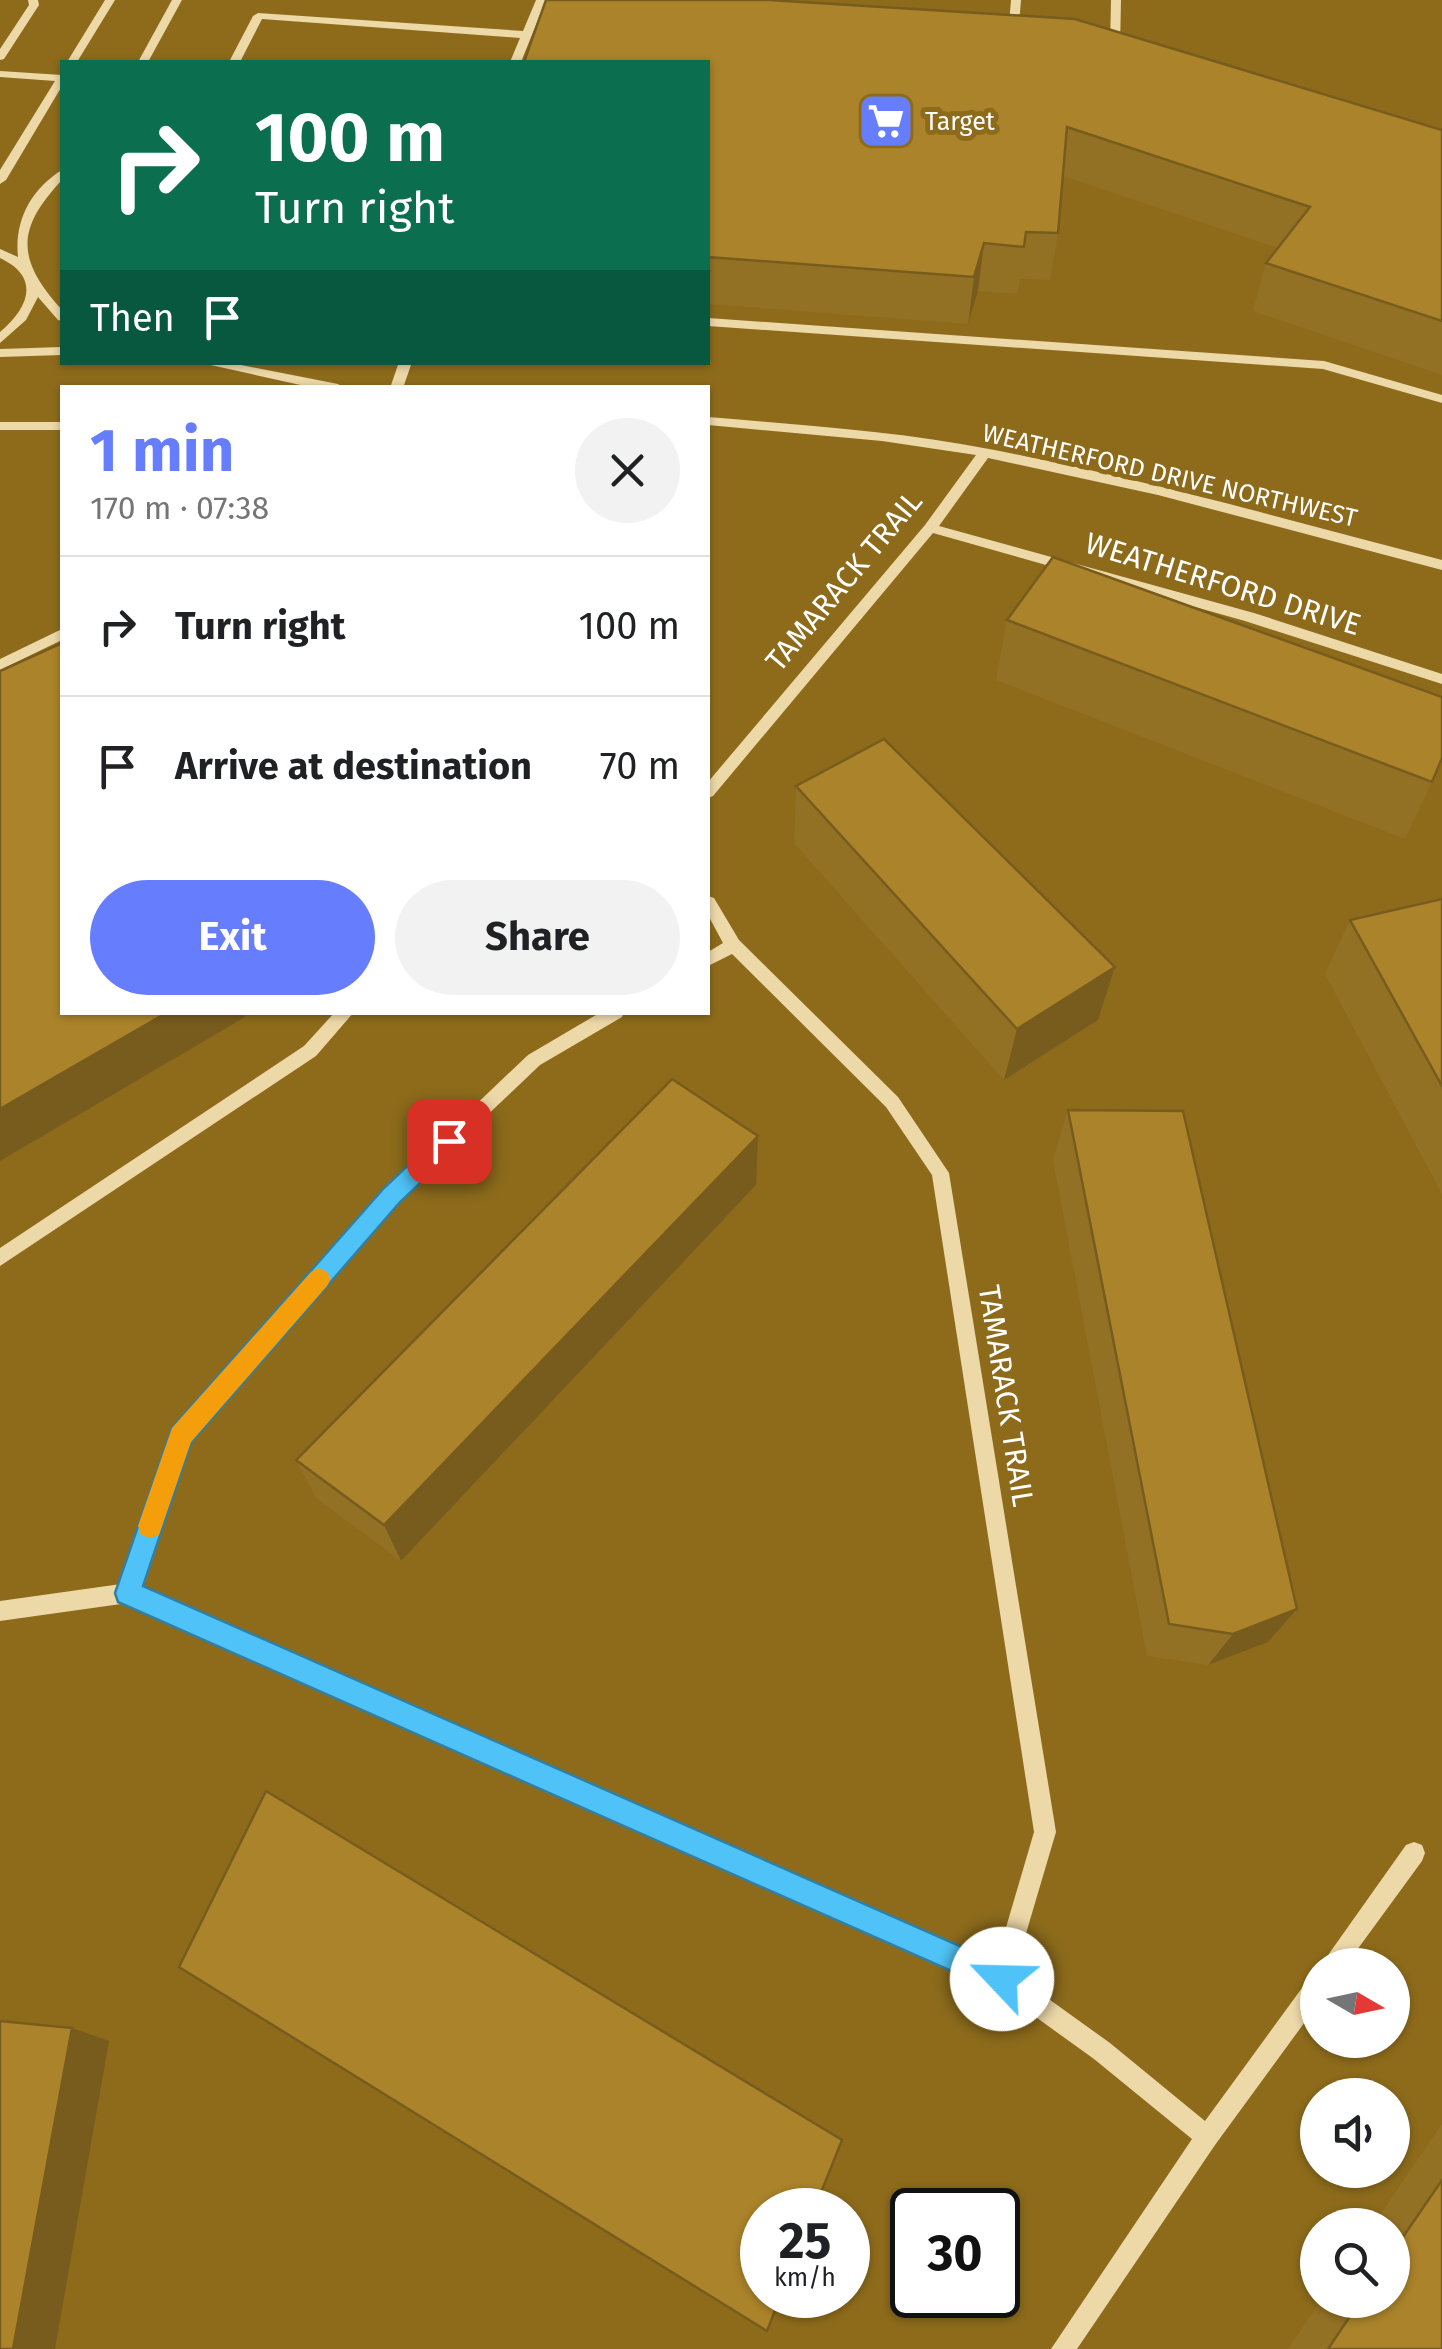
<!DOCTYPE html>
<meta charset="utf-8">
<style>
:root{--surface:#fff;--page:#f2f2f2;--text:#202124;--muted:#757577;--line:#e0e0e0;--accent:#667dfe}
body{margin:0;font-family:"Fira Sans",sans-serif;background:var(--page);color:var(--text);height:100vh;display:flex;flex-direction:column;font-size:38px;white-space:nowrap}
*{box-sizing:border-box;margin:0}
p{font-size:32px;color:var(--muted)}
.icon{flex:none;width:55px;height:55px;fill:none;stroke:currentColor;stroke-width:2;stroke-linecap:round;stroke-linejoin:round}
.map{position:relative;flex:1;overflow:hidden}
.drawer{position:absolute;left:60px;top:385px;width:650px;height:630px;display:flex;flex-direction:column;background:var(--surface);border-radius:0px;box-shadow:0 2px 8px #0004}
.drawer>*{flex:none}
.guide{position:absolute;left:60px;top:60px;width:650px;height:305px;border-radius:0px;box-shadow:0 2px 8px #0004;background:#0b6e4f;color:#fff;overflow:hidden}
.needle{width:65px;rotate:99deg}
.controls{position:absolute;left:1300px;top:1948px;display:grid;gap:20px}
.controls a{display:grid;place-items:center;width:110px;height:110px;border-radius:50%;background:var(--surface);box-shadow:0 2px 8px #0004;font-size:50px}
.speed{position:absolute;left:740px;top:2188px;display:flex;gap:20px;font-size:50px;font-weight:700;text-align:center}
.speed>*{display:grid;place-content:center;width:130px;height:130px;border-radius:50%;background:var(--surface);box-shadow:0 2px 8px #0004;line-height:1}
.speed small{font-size:25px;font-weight:400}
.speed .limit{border:5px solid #111;border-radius:15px;background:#fff;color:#111}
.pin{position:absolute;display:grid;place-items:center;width:85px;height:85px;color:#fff;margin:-42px;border-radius:20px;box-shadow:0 5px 15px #0006}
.me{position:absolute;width:110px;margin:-55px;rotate:294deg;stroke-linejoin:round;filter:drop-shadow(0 0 8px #0008)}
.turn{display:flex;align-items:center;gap:35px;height:210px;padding:0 30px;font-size:45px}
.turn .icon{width:130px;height:130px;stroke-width:2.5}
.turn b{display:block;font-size:70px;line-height:85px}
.then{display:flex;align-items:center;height:95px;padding:0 30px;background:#0003;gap:20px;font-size:38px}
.round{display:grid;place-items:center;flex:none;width:105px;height:105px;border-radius:52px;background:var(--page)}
.overview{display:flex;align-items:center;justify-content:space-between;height:170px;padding:0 30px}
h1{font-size:60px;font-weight:700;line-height:75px;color:var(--accent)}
.action{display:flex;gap:20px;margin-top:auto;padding:20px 30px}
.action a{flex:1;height:115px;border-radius:60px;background:var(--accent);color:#fff;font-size:40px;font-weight:700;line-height:115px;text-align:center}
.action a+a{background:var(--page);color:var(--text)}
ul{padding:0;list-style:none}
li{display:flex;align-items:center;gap:30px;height:140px;padding:0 30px;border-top:2px solid var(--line)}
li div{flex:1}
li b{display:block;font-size:38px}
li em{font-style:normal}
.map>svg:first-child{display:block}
</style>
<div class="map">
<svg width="1442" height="2349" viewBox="0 0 1442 2349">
<rect width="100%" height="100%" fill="#8d6b1b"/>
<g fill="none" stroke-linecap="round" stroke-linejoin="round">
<path fill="#edd8a8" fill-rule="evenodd" d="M28,0H38L39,5L4,59L0,60V49L29,5Z
M105,0H115L77,62H67Z
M172,0H182L148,62H138Z
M536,0H546L521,62H510L520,38L262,19L240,62H229L253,16L258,13L523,31Z
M1011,0H1021L1018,37L1013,40L1008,37Z
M1111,0H1121L1120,47L1115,50L1110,47Z
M0,71L62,75V86L6,180L0,184V170L55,81L0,77Z
M62,170V180C15,230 17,260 62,310V321L58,320L38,297L26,320L0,343V332C29,308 41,277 0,258V249L18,257C14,221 31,189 62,170Z
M708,318L1324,361L1442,395V403L1323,369L708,326Z
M62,347V355L0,357V349Z
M197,362H226L338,384L344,388H314Z
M399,362H412L403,388H390Z
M708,417C802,425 897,431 989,449C1141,478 1292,521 1442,560V570L1158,495L988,458L939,526L1254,613L1442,674V684L1245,621L933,533L713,796L708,798V782L925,525L976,455L882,441L708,425Z
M0,422H62V430H0Z
M62,629V640L0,670V659Z
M708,896L714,898L739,940L898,1097L949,1173L1056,1832L1014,1974L1110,2043L1205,2121L1310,1977L1318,1974V2004L1215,2145L1077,2349H1051L1192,2139L1094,2059L994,1987L128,1603L0,1621V1601L121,1584L174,1430L386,1190L528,1055L601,1012H624L622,1017L540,1065L398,1200L189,1441L140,1588L995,1965L1034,1832L932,1175L886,1107L732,954L708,966V952L723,943L708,915Z
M335,1012H354L316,1056L0,1266V1248L304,1046Z
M1414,1842L1422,1845L1425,1853L1422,1861L1346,1965H1321L1406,1845Z"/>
</g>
<path fill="#937124" d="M774,1L1442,130V375L1253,311L1266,263L1278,248L1063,176L1058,233L1050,280L1020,279L1017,294L978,291L968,324L708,304V62Z
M1007,620L1432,782L1405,839L996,680Z
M796,786L1115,967L1098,1020L1004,1080L794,843Z
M1442,899V1194L1325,974L1350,920Z
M1068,1110L1297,1609L1268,1642L1208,1665L1147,1656L1053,1160Z
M756,1185L401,1561L316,1498L296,1460Z
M1442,2124V2349H1288L1321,2300H1392V2225H1373Z"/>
<path fill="#785c1d" d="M984,243L978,291L968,324L974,277Z
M1115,967L1098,1020L1004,1080L1017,1029Z
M168,1012H243L245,1017L0,1161V1109Z
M758,1136L756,1185L401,1561L384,1525Z
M1297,1609L1268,1642L1208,1665L1233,1634Z
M72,2028L109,2041L55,2349H13Z"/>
<path fill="#ab832a" stroke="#785c1d" stroke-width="2.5" d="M546,0H769L1075,19L1442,130V321L1266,263L1310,207L1067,127L1058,233L1026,232L1024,247L984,243L974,277L708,257V62H524Z
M1053,557L1442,697V758L1432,782L1007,620Z
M62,643V1012H168L0,1109V671Z
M884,739L1115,967L1017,1029L796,786Z
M1442,899V1086L1350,920Z
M672,1079L758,1136L384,1525L296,1460Z
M1068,1110L1183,1111L1297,1609L1233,1634L1169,1624Z
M266,1791L842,2140L814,2210H762V2295H781L767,2331L179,1967Z
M0,2021L72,2028L13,2349H0Z
M1442,2180V2349H1328L1361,2300H1392V2253Z"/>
<path fill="#4fc3f7" stroke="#337fa1" stroke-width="2.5" d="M449,1131L457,1134L460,1141L457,1148L400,1202L191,1443L143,1586L1012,1969L1017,1979L1012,1989L1002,1994L992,1989L118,1602L115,1593L172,1428L384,1188L441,1134Z"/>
<path fill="#f59e0b" d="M319,1268L327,1272L331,1279L327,1286L191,1442L159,1535L150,1538L141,1535L138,1526L172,1428L311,1272Z"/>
<defs>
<g id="supermarket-square" transform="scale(2.875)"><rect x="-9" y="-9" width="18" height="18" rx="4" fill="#667dfe" stroke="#8d6b1b"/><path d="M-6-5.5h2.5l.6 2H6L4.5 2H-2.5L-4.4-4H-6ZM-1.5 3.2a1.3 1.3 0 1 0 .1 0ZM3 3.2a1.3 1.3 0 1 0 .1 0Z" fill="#fff"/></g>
</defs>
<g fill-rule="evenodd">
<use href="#supermarket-square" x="886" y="121"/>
</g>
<g text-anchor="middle" stroke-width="10" stroke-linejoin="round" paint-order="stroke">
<g font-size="25" fill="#fff" stroke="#8d6b1b" text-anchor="start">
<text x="925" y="130">Target</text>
</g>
<g font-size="25" fill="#fff" stroke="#8d6b1b">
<text transform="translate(1170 475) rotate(13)" y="9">WEATHERFORD DRIVE NORTHWEST</text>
</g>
<g font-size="30" fill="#fff" stroke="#8d6b1b">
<text transform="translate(844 581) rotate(-50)" y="10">TAMARACK TRAIL</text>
<text transform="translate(1223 584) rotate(17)" y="10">WEATHERFORD DRIVE</text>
<text transform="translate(1006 1396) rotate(81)" y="10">TAMARACK TRAIL</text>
</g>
</g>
</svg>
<div class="controls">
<a><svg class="needle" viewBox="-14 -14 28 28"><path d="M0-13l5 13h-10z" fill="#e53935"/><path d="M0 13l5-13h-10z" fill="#757577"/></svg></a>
<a><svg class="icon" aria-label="sound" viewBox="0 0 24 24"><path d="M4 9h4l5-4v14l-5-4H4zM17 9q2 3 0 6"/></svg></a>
<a><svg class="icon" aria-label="search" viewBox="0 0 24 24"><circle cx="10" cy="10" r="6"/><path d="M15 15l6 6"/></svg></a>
</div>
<div class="speed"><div>25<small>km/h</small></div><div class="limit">30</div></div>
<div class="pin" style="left:449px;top:1141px;background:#d93025"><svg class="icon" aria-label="arrive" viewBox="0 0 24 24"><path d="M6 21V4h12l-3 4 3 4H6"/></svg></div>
<svg class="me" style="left:1002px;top:1979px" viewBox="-20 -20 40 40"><circle r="19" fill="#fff"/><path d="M0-13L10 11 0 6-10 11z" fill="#4fc3f7"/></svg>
<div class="guide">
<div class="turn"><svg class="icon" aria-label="right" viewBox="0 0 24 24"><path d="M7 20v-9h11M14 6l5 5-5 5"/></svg><div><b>100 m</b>Turn right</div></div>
<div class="then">Then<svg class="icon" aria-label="arrive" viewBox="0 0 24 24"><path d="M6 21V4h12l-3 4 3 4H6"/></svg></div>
</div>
<section class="drawer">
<div class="overview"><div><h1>1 min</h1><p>170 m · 07:38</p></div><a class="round"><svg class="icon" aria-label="close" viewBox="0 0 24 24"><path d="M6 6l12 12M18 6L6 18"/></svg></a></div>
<ul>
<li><svg class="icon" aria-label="right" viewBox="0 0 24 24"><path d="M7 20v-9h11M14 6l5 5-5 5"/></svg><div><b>Turn right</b></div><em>100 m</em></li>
<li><svg class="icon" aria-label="arrive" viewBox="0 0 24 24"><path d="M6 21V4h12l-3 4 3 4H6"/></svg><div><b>Arrive at destination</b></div><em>70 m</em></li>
</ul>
<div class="action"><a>Exit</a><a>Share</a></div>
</section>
</div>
